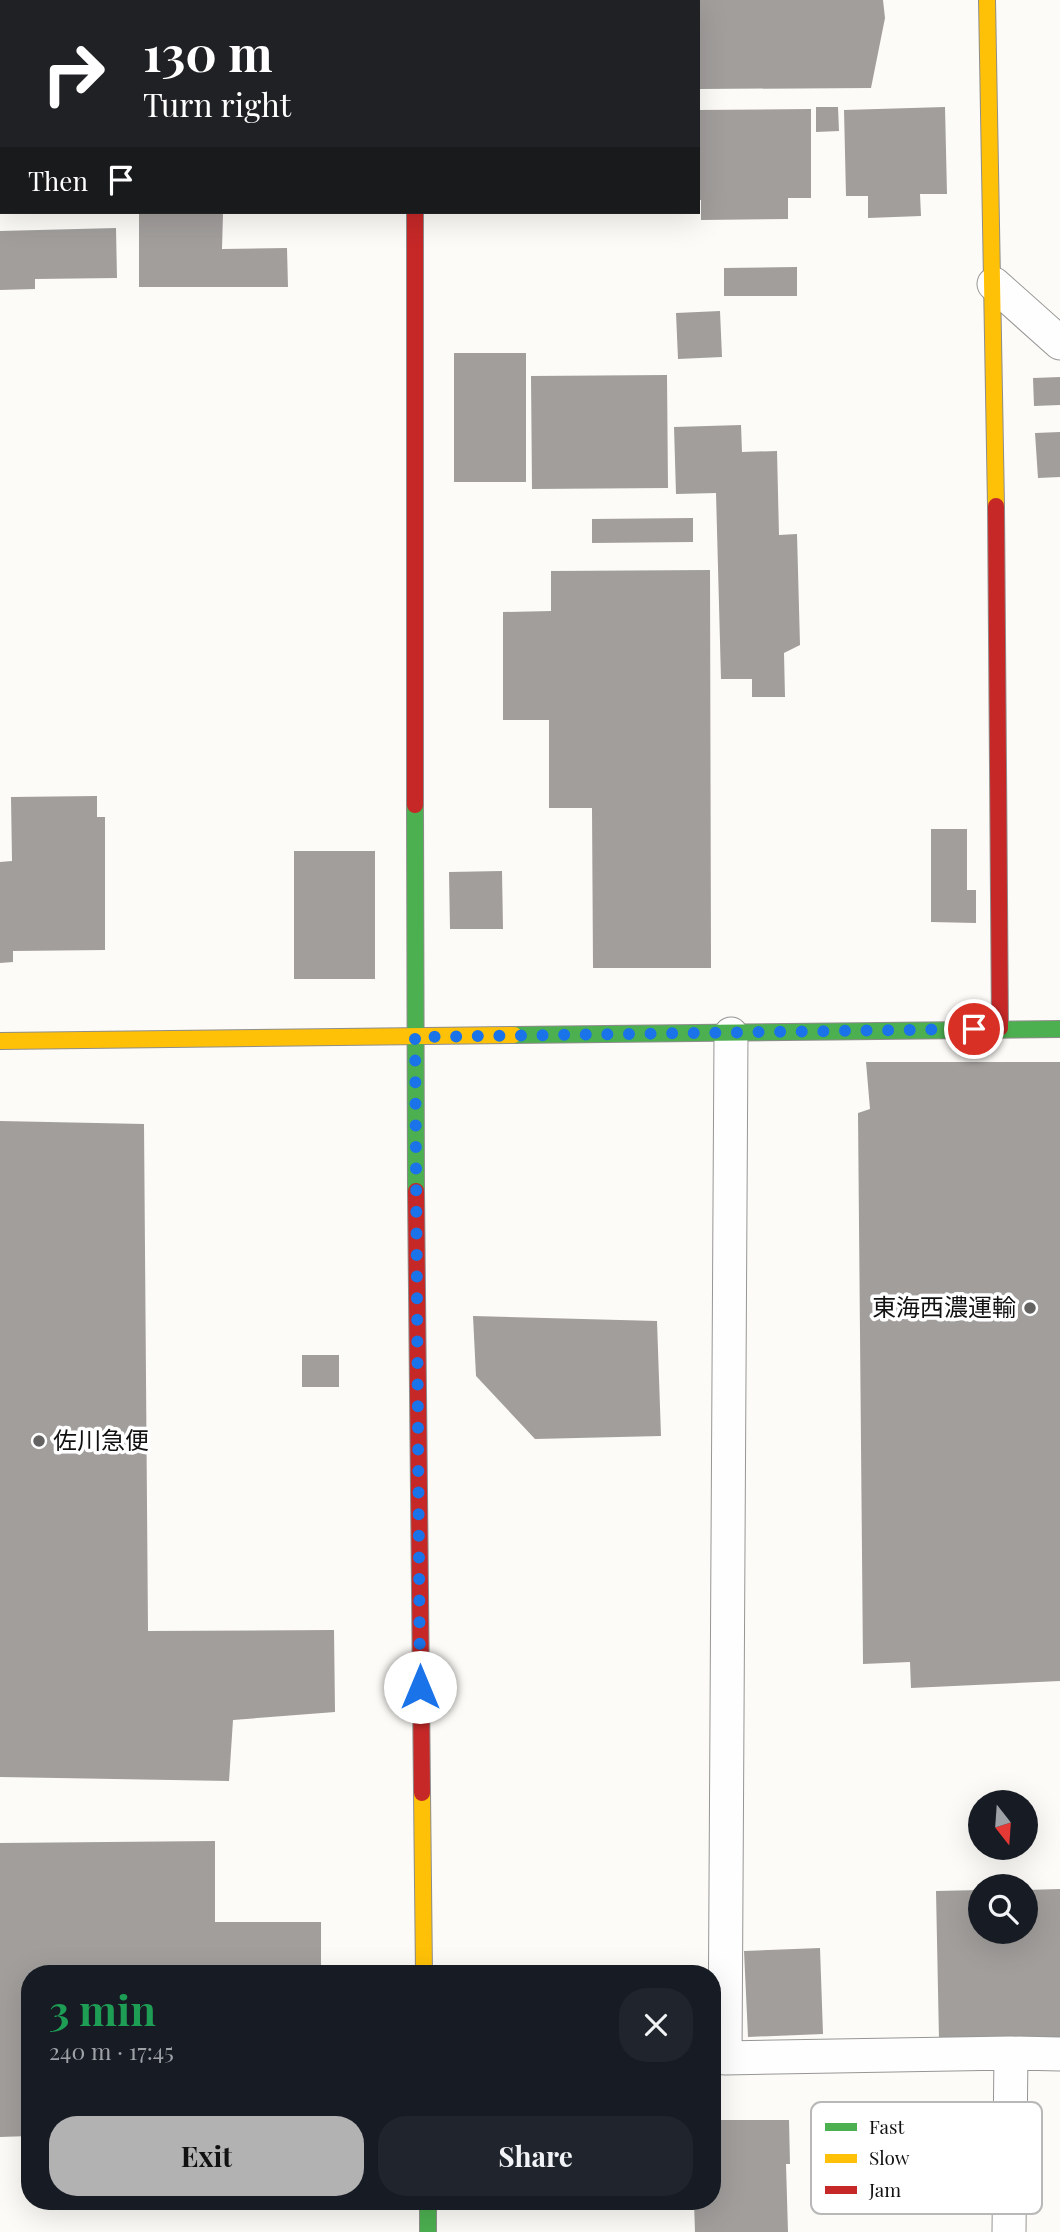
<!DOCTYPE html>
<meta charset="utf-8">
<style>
:root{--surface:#171b24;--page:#20242c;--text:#f1f3f6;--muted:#9ea1a6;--accent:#b2b2b3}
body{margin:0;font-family:"Playfair Display","Noto Sans JP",serif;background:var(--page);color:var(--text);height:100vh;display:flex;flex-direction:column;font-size:26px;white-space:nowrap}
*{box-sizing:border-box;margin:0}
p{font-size:23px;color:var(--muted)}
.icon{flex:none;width:38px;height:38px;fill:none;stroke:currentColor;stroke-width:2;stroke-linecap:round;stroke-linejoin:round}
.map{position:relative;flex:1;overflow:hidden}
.sheet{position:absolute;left:21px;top:1965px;width:700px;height:245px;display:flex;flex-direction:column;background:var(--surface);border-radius:28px;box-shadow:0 7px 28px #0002}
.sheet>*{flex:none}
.guide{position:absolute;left:0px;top:0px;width:700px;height:214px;box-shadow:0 7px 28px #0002;background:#202124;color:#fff;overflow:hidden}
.needle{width:46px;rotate:163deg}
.controls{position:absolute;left:968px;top:1790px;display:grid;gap:14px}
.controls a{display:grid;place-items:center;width:70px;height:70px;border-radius:50%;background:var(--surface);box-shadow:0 7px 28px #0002;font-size:35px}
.pin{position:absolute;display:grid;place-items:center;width:60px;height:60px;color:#fff;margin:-30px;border:4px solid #fff;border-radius:50%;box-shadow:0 2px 7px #0007}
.me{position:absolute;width:77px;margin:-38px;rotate:0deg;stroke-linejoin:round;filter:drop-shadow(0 0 5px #0008)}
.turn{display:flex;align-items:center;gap:24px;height:147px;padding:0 28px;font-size:32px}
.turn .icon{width:91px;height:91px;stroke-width:2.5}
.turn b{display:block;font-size:49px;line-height:60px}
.then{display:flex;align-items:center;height:66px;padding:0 28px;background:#0003;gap:14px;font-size:26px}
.round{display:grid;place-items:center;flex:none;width:74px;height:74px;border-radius:28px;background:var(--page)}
.overview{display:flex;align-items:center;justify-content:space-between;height:119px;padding:0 28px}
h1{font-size:42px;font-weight:700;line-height:52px;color:#1e9e55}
.action{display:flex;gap:14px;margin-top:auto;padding:14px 28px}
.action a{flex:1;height:80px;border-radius:28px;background:var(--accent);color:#111;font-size:28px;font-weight:700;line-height:80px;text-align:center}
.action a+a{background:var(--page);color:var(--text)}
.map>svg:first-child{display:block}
</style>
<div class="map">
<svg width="1060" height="2232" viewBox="0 0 1060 2232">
<rect width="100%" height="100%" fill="#fdfbf7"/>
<path fill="#a19e9c" d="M698,0H883L885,18L871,88L698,89Z
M816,107H838L839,131L816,132Z
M945,107L947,194H920L921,216L868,218V196H846L844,110Z
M811,109V198H788V219L701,220V200H698V110Z
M139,214H223L222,249L287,248L288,287H139Z
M116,228L117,278L35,279V289L0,290V231Z
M797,267V296H724V268Z
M720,311L722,357L678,359L676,313Z
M454,353H526V482H454Z
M667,375L668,488L532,489L531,376Z
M1060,377V405L1034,406L1033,378Z
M741,425L742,452L777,451L779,535L797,534L800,645L784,653L785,697H752V679H721L716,493L676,494L674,427Z
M1060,432V477L1038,478L1035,433Z
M693,518V542L592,543V519Z
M710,570L711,968H593L592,808H549V720H503V612L551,611V571Z
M97,796V817H105V950L13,951V962L0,963V862L12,861L11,797Z
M931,829H967V890H976V923L931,922Z
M294,851H375V979H294Z
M502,871L503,929H450L449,872Z
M866,1062H1060V1681L911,1688L910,1662L863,1664L858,1113L870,1109Z
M0,1121L144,1124L148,1631L334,1630L335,1712L233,1720L229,1781L0,1777Z
M473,1316L657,1321L661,1436L535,1439L476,1376Z
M302,1355H339V1387H302Z
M215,1841V1922H321V1974H30V2136L0,2137V1843Z
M1060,1889V2038L939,2039L936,1891L980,1890V1932H1026V1890Z
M820,1948L823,2034L748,2037L744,1951Z
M712,2120H789L790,2164H786L788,2232H695L694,2202H712Z"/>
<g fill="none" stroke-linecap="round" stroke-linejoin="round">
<g stroke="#979695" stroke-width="35">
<path id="street" d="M994,284L1060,343
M731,1034L725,2058L1011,2053L1009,2232
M1011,2053L1060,2054"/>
</g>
<g stroke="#8e8d8b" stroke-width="18">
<path id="fast" d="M415,805L416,1191
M514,1035L1060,1029
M428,2202V2232"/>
</g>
<g stroke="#8e8d8b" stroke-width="18">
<path id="slow" d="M416,0V2
M987,0L996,506
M0,1041L514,1035
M422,1793L424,1974"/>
</g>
<g stroke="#8e8d8b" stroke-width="18">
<path id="jam" d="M415,212V805
M996,506L1000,1028
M416,1191L422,1793"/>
</g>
<use href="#street" stroke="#fffefe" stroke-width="33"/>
<use href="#fast" stroke="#4caf50" stroke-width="16"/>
<use href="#slow" stroke="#ffc107" stroke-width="16"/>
<use href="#jam" stroke="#c62828" stroke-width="16"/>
</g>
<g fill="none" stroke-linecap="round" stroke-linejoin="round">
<path stroke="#1a73e8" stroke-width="12" stroke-dasharray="0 21.6" d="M420,1687L415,1037L974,1029"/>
</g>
<g fill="#646362" stroke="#fff" stroke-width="2.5">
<circle cx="1030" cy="1308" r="7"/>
<circle cx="39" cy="1441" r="7"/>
</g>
<g text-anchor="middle" stroke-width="7" stroke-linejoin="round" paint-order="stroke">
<g font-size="24" fill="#111" stroke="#fff" text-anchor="end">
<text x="1016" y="1316">東海西濃運輸</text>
<text x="53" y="1449" text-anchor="start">佐川急便</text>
</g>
</g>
<rect x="811" y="2102" width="231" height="112" rx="10" fill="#fff" stroke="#b8b8b8" stroke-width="2"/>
<rect x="825" y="2123" width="32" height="8" fill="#4caf50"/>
<rect x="825" y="2154" width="32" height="9" fill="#ffc107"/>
<rect x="825" y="2186" width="32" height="8" fill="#c62828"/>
<g font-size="19" fill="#111">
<text x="869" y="2134">Fast</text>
<text x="869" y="2165">Slow</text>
<text x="869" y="2197">Jam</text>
</g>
</svg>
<div class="controls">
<a><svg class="needle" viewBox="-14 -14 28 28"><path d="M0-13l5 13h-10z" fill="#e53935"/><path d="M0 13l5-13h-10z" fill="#9ea1a6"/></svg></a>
<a><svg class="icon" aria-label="search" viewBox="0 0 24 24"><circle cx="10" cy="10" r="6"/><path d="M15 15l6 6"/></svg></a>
</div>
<div class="pin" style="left:974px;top:1029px;background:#d93025"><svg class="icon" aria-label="arrive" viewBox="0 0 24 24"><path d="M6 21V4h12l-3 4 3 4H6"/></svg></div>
<svg class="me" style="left:420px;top:1687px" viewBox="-20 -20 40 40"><circle r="19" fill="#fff"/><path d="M0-13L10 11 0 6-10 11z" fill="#1a73e8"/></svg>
<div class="guide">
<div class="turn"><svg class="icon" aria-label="right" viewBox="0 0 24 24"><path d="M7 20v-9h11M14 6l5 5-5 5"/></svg><div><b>130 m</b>Turn right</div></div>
<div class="then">Then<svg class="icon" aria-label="arrive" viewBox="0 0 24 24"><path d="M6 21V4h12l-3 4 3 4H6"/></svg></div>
</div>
<section class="sheet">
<div class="overview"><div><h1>3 min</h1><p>240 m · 17:45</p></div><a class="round"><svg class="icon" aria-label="close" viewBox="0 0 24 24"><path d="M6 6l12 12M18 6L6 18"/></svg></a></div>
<div class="action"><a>Exit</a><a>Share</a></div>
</section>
</div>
